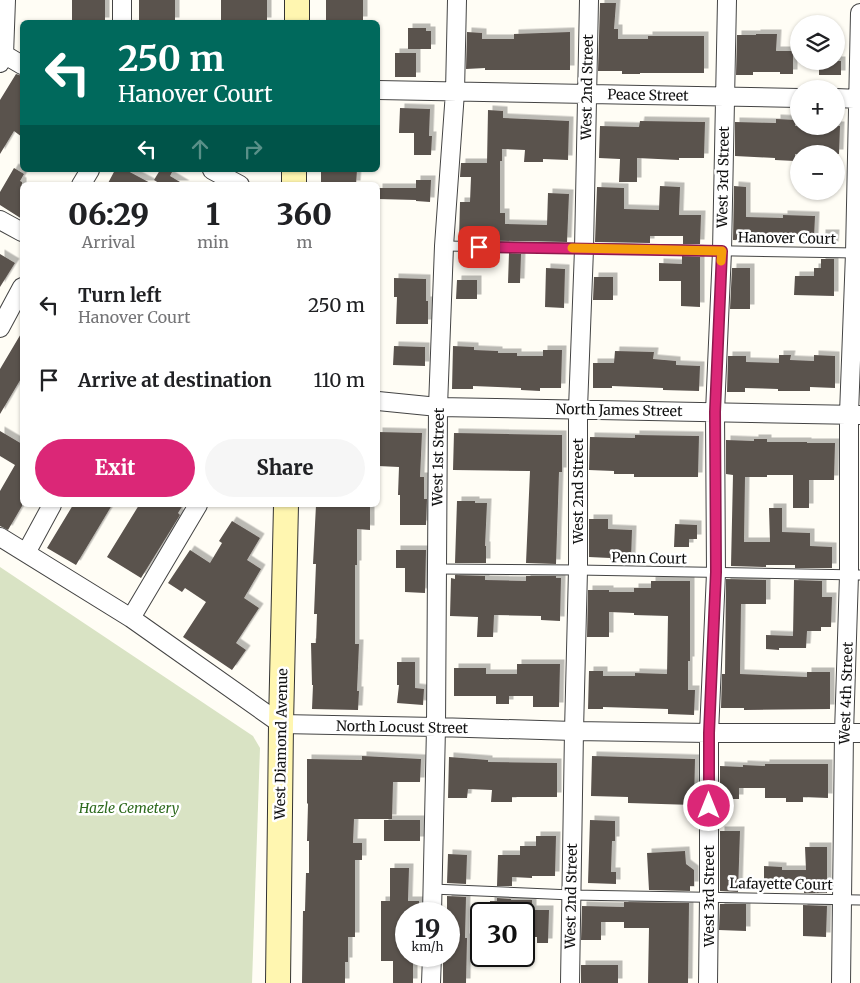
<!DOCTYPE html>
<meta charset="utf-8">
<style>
:root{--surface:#fff;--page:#f6f6f6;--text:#202124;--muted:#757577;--accent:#db2777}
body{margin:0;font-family:Merriweather,serif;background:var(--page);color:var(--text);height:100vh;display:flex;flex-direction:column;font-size:19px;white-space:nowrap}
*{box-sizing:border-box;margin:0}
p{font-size:16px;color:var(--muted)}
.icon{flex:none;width:28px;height:28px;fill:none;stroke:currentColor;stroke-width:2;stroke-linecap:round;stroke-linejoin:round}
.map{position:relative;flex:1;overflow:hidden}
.side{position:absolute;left:20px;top:182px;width:360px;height:325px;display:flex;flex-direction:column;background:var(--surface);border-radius:8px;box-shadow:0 1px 4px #0004}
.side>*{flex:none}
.guide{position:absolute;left:20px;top:20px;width:360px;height:152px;border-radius:8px;box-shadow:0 1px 4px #0004;background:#00695c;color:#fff;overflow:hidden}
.buttons{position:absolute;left:790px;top:15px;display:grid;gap:10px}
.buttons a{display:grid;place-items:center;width:55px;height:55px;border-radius:50%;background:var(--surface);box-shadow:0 1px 4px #0004;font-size:25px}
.speed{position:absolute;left:395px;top:902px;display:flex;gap:10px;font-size:25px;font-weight:700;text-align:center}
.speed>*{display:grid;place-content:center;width:65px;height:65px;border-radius:50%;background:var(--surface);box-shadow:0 1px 4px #0004;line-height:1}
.speed small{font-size:12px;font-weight:400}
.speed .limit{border:2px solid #111;border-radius:8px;background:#fff;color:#111}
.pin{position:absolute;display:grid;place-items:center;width:42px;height:42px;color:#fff;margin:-21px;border-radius:10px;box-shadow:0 2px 8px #0006}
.me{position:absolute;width:55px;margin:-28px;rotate:0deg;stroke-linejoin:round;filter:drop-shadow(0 0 4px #0008)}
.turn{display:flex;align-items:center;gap:18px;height:105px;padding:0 15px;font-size:22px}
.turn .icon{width:65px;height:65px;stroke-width:2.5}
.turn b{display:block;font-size:35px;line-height:42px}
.lanes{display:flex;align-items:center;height:48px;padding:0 15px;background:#0003;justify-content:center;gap:25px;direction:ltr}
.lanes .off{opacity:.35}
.eta{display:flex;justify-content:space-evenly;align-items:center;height:85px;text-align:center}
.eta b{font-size:30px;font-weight:800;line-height:35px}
.cta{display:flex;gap:10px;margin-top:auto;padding:10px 15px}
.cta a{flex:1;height:58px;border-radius:30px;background:var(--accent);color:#fff;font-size:20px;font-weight:800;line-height:58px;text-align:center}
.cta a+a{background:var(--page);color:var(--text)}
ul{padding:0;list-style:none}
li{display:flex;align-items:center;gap:15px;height:75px;padding:0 15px}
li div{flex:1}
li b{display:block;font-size:19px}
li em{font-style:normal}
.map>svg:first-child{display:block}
</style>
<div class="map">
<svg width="860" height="983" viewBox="0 0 860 983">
<defs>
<filter id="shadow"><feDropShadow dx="4.5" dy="-4.5" stdDeviation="0" flood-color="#0004"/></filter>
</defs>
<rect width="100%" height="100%" fill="#fffdf5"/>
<path fill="#d9e3c4" d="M0,567L253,736L260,748L252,983H0Z"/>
<path fill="#5a524d" filter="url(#shadow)" d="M72,0H105V22H72Z
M139,0H175V22H139Z
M221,0H267V22H221Z
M326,0H363V21H326Z
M600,3H616L614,29H618V39H648V36H704V73H640V74H622V71H598Z
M408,28H426V31H431V49H408Z
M467,32L482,33V39H514V34L570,32V70H485V68L466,69Z
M756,34H777L776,51H793V74H780V72H753V75H736L737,35H756Z
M395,53H416V77H395Z
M819,61H841V75H819Z
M16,74L22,76V137L14,131L0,154V100Z
M400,108L430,109L429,136H432L431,155H414V133H399Z
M488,110L503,111V118L569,121L568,160L543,159V162H524L525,150L502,149V161H500V213H505V224L547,225L548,193L569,194L567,242L459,240L460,202H470L471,177H460L461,163H487Z
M776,119L796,120L795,126H840L839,154H795V161L775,160V158L735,156V122L776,123Z
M640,121L705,122L704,158H679V160L637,158V182H619L620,159L599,158L600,126L639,127Z
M14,168L24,174L20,181L22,182V219L0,205V192Z
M115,170H126L154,185H107Z
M160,170H173L170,176L185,185H162L154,180Z
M321,170H357L356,185H321Z
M416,180H431L430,202L416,201V200L378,199V188H416Z
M660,186L680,187L679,215H701L700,244H683V236H650V243L595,242L597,187L624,188V209L659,210Z
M734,186L746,187V217L783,218V215L815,216L814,238L793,237V242L733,240Z
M821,234H835L834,246H821Z
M509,253L521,254L520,283H508Z
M0,254L15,263L0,287Z
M682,256L700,257V307L681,306V281H659V263L682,264Z
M821,259H834V296L794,295L795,276H814V268H821Z
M546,268L565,269L564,308L545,307Z
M732,268H750V309H730Z
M594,277H613V300H593Z
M394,278L426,279V301H428V324H396L397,297H394Z
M457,280H477V299H456Z
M22,332V377L0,414V369Z
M394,346L425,347V366L393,365Z
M453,346L474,347V350L498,351V353H517V356H543V350H562L561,388H540V391L521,390V388L473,386V389H452Z
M615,351L654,352L653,359L676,361V365L700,366L699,391L663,390V388L638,387L612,386V388H593V363H614Z
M779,355H791L790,360L814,361V355L835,356V388L810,387V391H778V389L745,388V392H727L728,356H746V362L779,363Z
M0,431L22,444V506L8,530L0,526V491L15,465L0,456Z
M378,432L422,433L420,477H424V499H427L426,525H400V495H398L399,467L378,466Z
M454,433L562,435V472H559L556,564L526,563L530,471L453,470Z
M635,435L699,436L698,477H634V474H614V471L589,470L590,437L635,438Z
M754,439H767V442H807V443H835L834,480H809V508H793V475H767V477H745L744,542H770L769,508H782V532L810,533V546L832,547V568H795V565H766V567L731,566L733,475L726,474V440L754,441Z
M457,501H475V503H487L485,546H486V563H455Z
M73,505H112L76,565L47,548Z
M139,505H183L178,513L180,515L141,578L107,557Z
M316,505H370V530L357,529V565H355V644H359L357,691H359L358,710L312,709L313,685H312L311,643H316L317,614H314L316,564H313Z
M589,519H608V529L632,530L631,560H610V558L589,557Z
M232,521L260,538L247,560L261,569L244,598L259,608L236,643L246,650L232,670L183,637L206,602L185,588L182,592L168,583L190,550L210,563L222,543L219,541Z
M675,524L697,525V539H689V547H674Z
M396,550H426L425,593L405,592V568H396Z
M455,575L485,576V580L526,581V576H556V578H561L560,621L541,620V616L494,615L493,637H477L478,617L450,616L451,578L455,579Z
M726,579L766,580V604H741L740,674L807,677V672H830V709L744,710V708H721L722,674H725Z
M794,580L822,581V597H832L831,627H821V631H807L806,648H779V650L766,649V635L793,636Z
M651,581H690V661H688V690H695L694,715L668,714V709L603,707V709H588L589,671H603V676H635V673L667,674L668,616L634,615V613L609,612V637H587L588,590H609V592H634V588H651Z
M397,662H415V688L424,689L423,705L397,703L399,685H397Z
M517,664H560L559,707H533V696H509V704H496V696H454V668H486V674H517Z
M362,756L421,759L420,782H393L392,819H354L353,843H362V860H355V937H348V962H345V983H302L303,911H305L306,873H309V841H307L308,804L307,803V759L362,760Z
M592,756L695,759L694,805L628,803V797L591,796Z
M449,757L488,760V762L557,763V797H512V802H491L492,790L468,789L467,798H448Z
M765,764H828V798L803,797V802H786V798H765V788H739V799H720V766L743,767V765L765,766Z
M384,820H420V841H384Z
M590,820L615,821V841H612L611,872H616V884L588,883Z
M720,831H740L738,892L720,891Z
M536,836H556L555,876H532V878L512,877V886H497L498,855H520V846H536Z
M805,847H827V893H804V884H764V866L782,867V870H806Z
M685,851L686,864L694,870V886H690V891L649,890L647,853Z
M448,854L467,855L466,884L447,883Z
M390,868H409L408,901H419V914H406V956H413V983H393V961H381V901H390Z
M447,896L466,897L465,938H467L466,983H443V956H449V914H447Z
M497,898L511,899V900H532V910H549L548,943H537V937H524V914H490V901H497Z
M624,902L689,903L688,983H648L649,928H624V922H601V940H581L582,906L624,907Z
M720,904H746V931L719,930Z
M803,905L827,906L826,937L803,936Z
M581,965H618V983H581Z"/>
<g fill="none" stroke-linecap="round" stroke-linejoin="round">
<g stroke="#444" stroke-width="11">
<path id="lane" d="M444,246L856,253
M437,569L578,570L860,575
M432,889L572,895L860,900"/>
</g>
<g stroke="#444" stroke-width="20">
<path id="street" d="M122,22V0
M0,52L22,65
M0,63L4,55L6,0
M378,90L799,98
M836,98L860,99
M212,170L240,185
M81,185L90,170
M0,220L22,232
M0,328L22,287
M378,401L438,407L860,415
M0,537L131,618L281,724L436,727L574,731L709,733H860
M26,553L52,505
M131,618L198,505
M432,914L436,727L438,407L444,246L455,92L457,0
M431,983L432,956
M570,983L574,731L578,570V409L584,249L589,0
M708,983L709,897V733L716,573L715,412L722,251L727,0
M841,983L844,733L849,575V414L855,253L860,13"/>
</g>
<g stroke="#333" stroke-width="26">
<path id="secondary" d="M297,22V0
M294,185V170
M278,983L281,724L286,505"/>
</g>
<use href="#lane" stroke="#fff" stroke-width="9"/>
<use href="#street" stroke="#fff" stroke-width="18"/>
<use href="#secondary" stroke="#fff6b0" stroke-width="24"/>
</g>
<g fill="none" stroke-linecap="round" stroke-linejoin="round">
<g stroke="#8e194d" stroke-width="12">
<path id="route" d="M479,247L722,251L715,412L716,572L709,733V806"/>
</g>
<use href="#route" stroke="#db2777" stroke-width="9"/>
<path stroke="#f59e0b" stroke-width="9" d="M572,248L722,251L721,261"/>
</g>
<g text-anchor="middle" stroke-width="5" stroke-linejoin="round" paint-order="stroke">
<g font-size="14" fill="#111" stroke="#fff">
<text transform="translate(587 87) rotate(-89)" y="5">West 2nd Street</text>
<text transform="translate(648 95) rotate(1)" y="5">Peace Street</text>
<text transform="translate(723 177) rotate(-89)" y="5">West 3rd Street</text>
<text transform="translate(787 238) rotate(1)" y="5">Hanover Court</text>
<text transform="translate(619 410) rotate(1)" y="5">North James Street</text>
<text transform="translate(438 457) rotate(-89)" y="5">West 1st Street</text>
<text transform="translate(578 491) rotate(-90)" y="5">West 2nd Street</text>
<text transform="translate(649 558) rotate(1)" y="5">Penn Court</text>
<text transform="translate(846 693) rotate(-88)" y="5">West 4th Street</text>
<text transform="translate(402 727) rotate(1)" y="5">North Locust Street</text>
<text transform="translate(281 744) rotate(-89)" y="5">West Diamond Avenue</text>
<text transform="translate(781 884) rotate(1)" y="5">Lafayette Court</text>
<text transform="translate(571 896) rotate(-89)" y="5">West 2nd Street</text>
<text transform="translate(709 896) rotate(-90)" y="5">West 3rd Street</text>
</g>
<g font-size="14" font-style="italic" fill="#2f6b1f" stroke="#fff">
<text x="129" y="813">Hazle Cemetery</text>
</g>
</g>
</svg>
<div class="buttons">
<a><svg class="icon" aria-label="layers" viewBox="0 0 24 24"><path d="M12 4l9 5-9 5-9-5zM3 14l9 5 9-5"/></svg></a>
<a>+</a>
<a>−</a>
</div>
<div class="speed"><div>19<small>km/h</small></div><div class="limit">30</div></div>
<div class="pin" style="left:479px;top:247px;background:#d93025"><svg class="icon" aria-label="arrive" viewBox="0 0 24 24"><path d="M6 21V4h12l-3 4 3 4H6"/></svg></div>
<svg class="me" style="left:709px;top:806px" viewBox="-20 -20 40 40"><circle r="17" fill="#db2777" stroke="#fff" stroke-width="3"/><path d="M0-11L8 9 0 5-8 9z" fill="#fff"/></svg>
<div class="guide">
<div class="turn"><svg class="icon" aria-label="left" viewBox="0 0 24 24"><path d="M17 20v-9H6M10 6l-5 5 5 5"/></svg><div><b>250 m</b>Hanover Court</div></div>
<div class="lanes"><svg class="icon" aria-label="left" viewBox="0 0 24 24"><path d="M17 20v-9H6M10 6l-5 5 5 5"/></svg><svg class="icon off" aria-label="ahead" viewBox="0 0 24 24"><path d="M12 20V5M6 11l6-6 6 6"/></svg><svg class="icon off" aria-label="right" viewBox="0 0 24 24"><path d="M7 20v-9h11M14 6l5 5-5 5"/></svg></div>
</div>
<section class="side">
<div class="eta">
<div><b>06:29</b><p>Arrival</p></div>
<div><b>1</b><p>min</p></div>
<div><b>360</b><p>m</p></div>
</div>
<ul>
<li><svg class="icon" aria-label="left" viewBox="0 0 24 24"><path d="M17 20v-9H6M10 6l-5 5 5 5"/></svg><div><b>Turn left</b><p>Hanover Court</p></div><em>250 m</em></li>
<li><svg class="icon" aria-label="arrive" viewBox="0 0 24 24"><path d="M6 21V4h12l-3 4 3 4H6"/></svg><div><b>Arrive at destination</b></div><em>110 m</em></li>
</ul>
<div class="cta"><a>Exit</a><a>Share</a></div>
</section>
</div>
